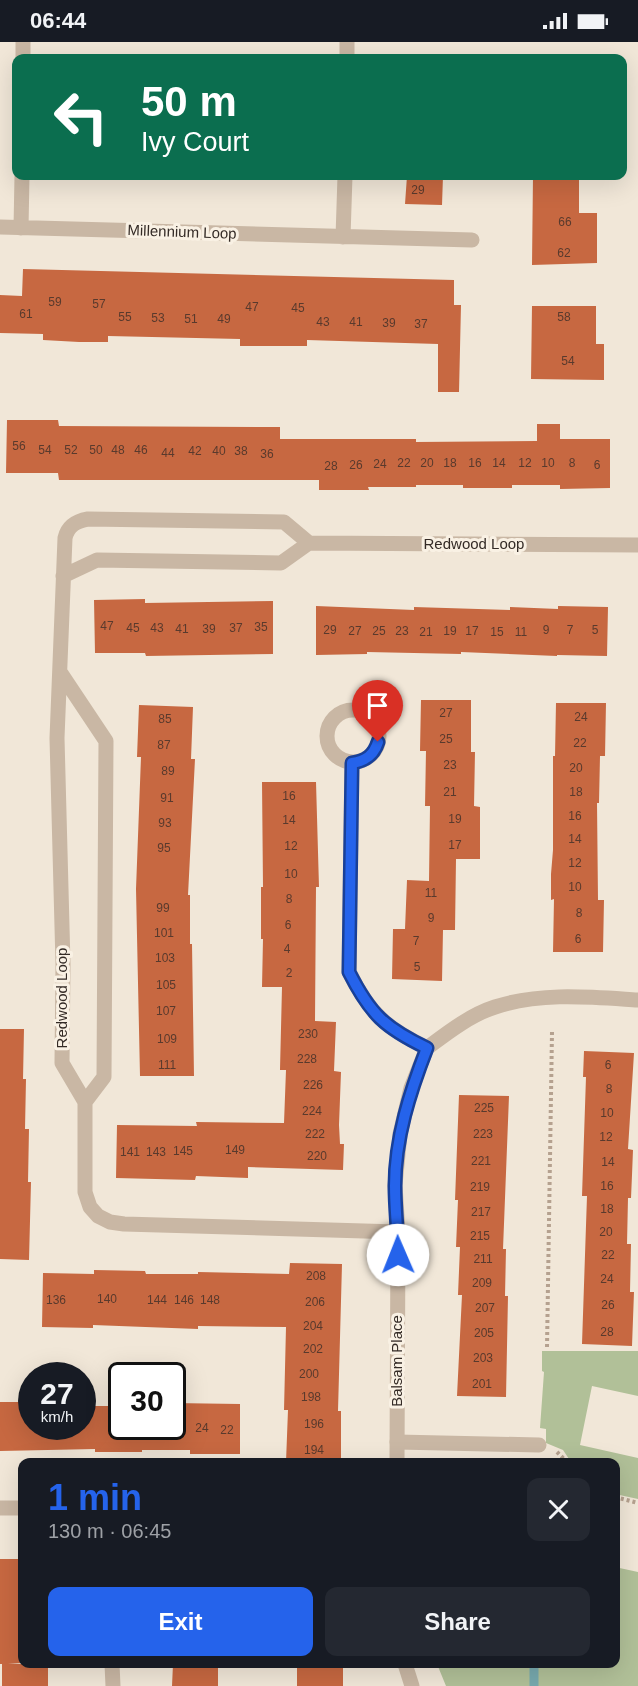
<!DOCTYPE html>
<meta charset="utf-8">
<style>
:root{--surface:#171b24;--page:#242831;--text:#f1f3f6;--muted:#9ea1a6;--accent:#2563eb}
body{margin:0;font-family:Arial,sans-serif;background:var(--page);color:var(--text);height:100vh;display:flex;flex-direction:column;font-size:22px;white-space:nowrap}
*{box-sizing:border-box;margin:0}
p{font-size:20px;color:var(--muted)}
.icon{flex:none;width:33px;height:33px;fill:none;stroke:currentColor;stroke-width:2;stroke-linecap:round;stroke-linejoin:round}
.map{position:relative;flex:1;overflow:hidden}
.details{position:absolute;left:18px;top:1416px;width:602px;height:210px;display:flex;flex-direction:column;background:var(--surface);border-radius:12px;box-shadow:0 6px 24px #0002}
.details>*{flex:none}
.top-card{position:absolute;left:12px;top:12px;width:615px;height:126px;border-radius:12px;box-shadow:0 6px 24px #0002;background:#0b6e4f;color:#fff;overflow:hidden}
.speed{position:absolute;left:18px;top:1320px;display:flex;gap:12px;font-size:30px;font-weight:700;text-align:center}
.speed>*{display:grid;place-content:center;width:78px;height:78px;border-radius:50%;background:var(--surface);box-shadow:0 6px 24px #0002;line-height:1}
.speed small{font-size:15px;font-weight:400}
.speed .limit{border:3px solid #111;border-radius:9px;background:#fff;color:#111}
.pin{position:absolute;display:grid;place-items:center;width:51px;height:51px;color:#fff;margin:-62px -26px;border-radius:50% 50% 50% 0;rotate:-45deg;box-shadow:0 0 6px #0007}
.pin .icon{rotate:45deg}
.me{position:absolute;width:66px;margin:-33px;rotate:359deg;stroke-linejoin:round;filter:drop-shadow(0 0 4px #0008)}
.turn{display:flex;align-items:center;gap:21px;height:126px;padding:0 30px;font-size:27px}
.turn .icon{width:78px;height:78px;stroke-width:2.5}
.turn b{display:block;font-size:42px;line-height:51px}
.round{display:grid;place-items:center;flex:none;width:63px;height:63px;border-radius:12px;background:var(--page)}
.summary{display:flex;align-items:center;justify-content:space-between;height:102px;padding:0 30px}
h1{font-size:36px;font-weight:700;line-height:45px;color:var(--accent)}
.cta{display:flex;gap:12px;margin-top:auto;padding:12px 30px}
.cta a{flex:1;height:69px;border-radius:12px;background:var(--accent);color:#fff;font-size:24px;font-weight:700;line-height:69px;text-align:center}
.cta a+a{background:var(--page);color:var(--text)}
.status{display:flex;justify-content:space-between;align-items:center;height:42px;padding:0 30px;background:var(--surface);direction:ltr}
.status svg{height:16px;fill:currentColor}
.map>svg:first-child{display:block}
</style>
<div class="status"><b>06:44</b><svg viewBox="0 0 49 12"><path d="M0 12V9h3v3zM5 12V6h3v6zM10 12V3h3v9zM15 12V0h3v12zM26 1h20v11H26zM47 4h2v5h-2z"/></svg></div>
<div class="map">
<svg width="638" height="1644" viewBox="0 0 638 1644">
<rect width="100%" height="100%" fill="#f1e7d8"/>
<path fill="#b1c098" d="M542,1309H638V1354L592,1344L580,1403L638,1416V1457L615,1452V1420H571L563,1408L546,1401V1387L540,1386L544,1330L542,1329Z
M615,1525L638,1530V1644H446L437,1622H615Z"/>
<g fill="none" stroke-linecap="round" stroke-linejoin="round">
<path stroke="#77a9ae" stroke-width="9" d="M534,1622V1644"/>
</g>
<path fill="#c76841" d="M407,134H443L442,163L405,162Z
M533,134H579V171H597V221L532,223Z
M23,227L454,238V263H461L459,350H438V302L307,298V304H240V297L108,294V300H79L43,298V292L0,291V253L22,254Z
M532,264H596V302H604V338L531,337Z
M7,378H58L59,384L280,385V397H416V400L537,399V382H560V397H610V446L560,447V443H512V446H463V443H416V445H368L369,448H319V438H59L58,431H6Z
M145,557V561L273,559V612L146,614L145,611H95L94,558Z
M316,564L414,568V565L510,568V565L558,567V564L608,565L607,614L557,613V614L461,610V612L367,610V612L316,613Z
M421,658H471V710H475L474,764L480,765V817H456L455,888H443L442,939L392,937L393,887H405L407,838L429,839L430,764H425L426,709H420Z
M556,661H606L605,714H600L599,761H597L598,858H604L603,910H553L554,857L551,858V832L553,808V714H555Z
M139,663L193,665L191,717H195L188,853H190V902H192L194,1034H140L136,847L141,715H137Z
M262,740H316L319,845H316L315,979L336,980L334,1029L341,1030L339,1083L340,1102H344L343,1128L248,1125V1136L196,1134L195,1138L116,1136L117,1083L197,1084L196,1080L284,1081L286,1028H280L282,945H262L263,897H261V845H263Z
M0,987H24L23,1037H26L25,1087H29L28,1140H31L29,1218L0,1217Z
M584,1009L634,1011L628,1107L633,1108L632,1133L631,1156H628L627,1202H631L630,1250H634L632,1304L582,1302L587,1154H582L586,1035H583Z
M459,1053L509,1054L503,1207H506L505,1254H508L506,1355L457,1354L462,1253H458L460,1205H456L458,1158H455Z
M290,1221L342,1222L338,1369H341V1420H286L288,1368H284L286,1285L198,1284V1287L93,1283V1286L42,1285L43,1231L94,1232V1228L145,1229L146,1232H198V1230L289,1232Z
M0,1360H24V1363H32V1384H82V1364H122V1384H172V1361L240,1362V1412H190V1408H142V1410H95V1407L0,1409Z
M0,1517H22V1621L8,1622H48V1644H2V1622H0Z
M173,1622H218V1644H172Z
M297,1622H343V1644H297Z"/>
<g fill="none" stroke-linecap="round" stroke-linejoin="round">
<path stroke="#b5a18f" stroke-width="4" stroke-dasharray="3 3" stroke-linecap="butt" d="M547,1305L552,990
M557,1410L567,1420
M615,1455L638,1461"/>
<path stroke="#c9b7a4" stroke-width="15" d="M397,1400L539,1403"/>
<path stroke="#c9b7a4" stroke-width="15" d="M23,16V0
M347,16V0
M0,185L472,198
M21,186L22,134
M343,195L345,134
M309,501L284,480L88,477C77,479 68,483 65,496L57,696L63,922L62,1021L85,1060V1150L90,1165L98,1174L110,1180L124,1182L398,1190
M63,534L97,518L281,521L309,501L638,503
M60,630L106,699L104,1035L85,1060
M327 694a26 26 0 1 1 52 0a26 26 0 1 1-52 0Z
M352,721L349,930C370,972 386,986 427,1006
M427,1006C447,991 470,973 495,965C541,950 590,955 638,958
M397,1420L398,1190L395,1143L400,1092L411,1046L427,1006
M0,1466H22
M112,1622L113,1644
M405,1622L412,1644"/>
</g>
<g fill="none" stroke-linecap="round" stroke-linejoin="round">
<g stroke="#184099" stroke-width="15">
<path id="route" d="M378,700C374,713 366,719 352,721L349,930C370,972 385,986 427,1006C410,1050 395,1096 395,1144C395,1167 398,1190 398,1213"/>
</g>
<use href="#route" stroke="#2563eb" stroke-width="10"/>
</g>
<g text-anchor="middle" stroke-width="6" stroke-linejoin="round" paint-order="stroke">
<g font-size="12" fill="#593a2d">
<text x="418" y="152">29</text>
<text x="565" y="184">66</text>
<text x="564" y="215">62</text>
<text x="55" y="264">59</text>
<text x="99" y="266">57</text>
<text x="252" y="269">47</text>
<text x="298" y="270">45</text>
<text x="26" y="276">61</text>
<text x="125" y="279">55</text>
<text x="564" y="279">58</text>
<text x="158" y="280">53</text>
<text x="191" y="281">51</text>
<text x="224" y="281">49</text>
<text x="323" y="284">43</text>
<text x="356" y="284">41</text>
<text x="389" y="285">39</text>
<text x="421" y="286">37</text>
<text x="568" y="323">54</text>
<text x="19" y="408">56</text>
<text x="45" y="412">54</text>
<text x="71" y="412">52</text>
<text x="96" y="412">50</text>
<text x="118" y="412">48</text>
<text x="141" y="412">46</text>
<text x="195" y="413">42</text>
<text x="219" y="413">40</text>
<text x="241" y="413">38</text>
<text x="168" y="415">44</text>
<text x="267" y="416">36</text>
<text x="404" y="425">22</text>
<text x="427" y="425">20</text>
<text x="450" y="425">18</text>
<text x="475" y="425">16</text>
<text x="499" y="425">14</text>
<text x="525" y="425">12</text>
<text x="548" y="425">10</text>
<text x="572" y="425">8</text>
<text x="380" y="426">24</text>
<text x="356" y="427">26</text>
<text x="597" y="427">6</text>
<text x="331" y="428">28</text>
<text x="107" y="588">47</text>
<text x="261" y="589">35</text>
<text x="133" y="590">45</text>
<text x="157" y="590">43</text>
<text x="236" y="590">37</text>
<text x="182" y="591">41</text>
<text x="209" y="591">39</text>
<text x="330" y="592">29</text>
<text x="546" y="592">9</text>
<text x="570" y="592">7</text>
<text x="595" y="592">5</text>
<text x="355" y="593">27</text>
<text x="379" y="593">25</text>
<text x="402" y="593">23</text>
<text x="450" y="593">19</text>
<text x="472" y="593">17</text>
<text x="426" y="594">21</text>
<text x="497" y="594">15</text>
<text x="521" y="594">11</text>
<text x="446" y="675">27</text>
<text x="581" y="679">24</text>
<text x="165" y="681">85</text>
<text x="446" y="701">25</text>
<text x="580" y="705">22</text>
<text x="164" y="707">87</text>
<text x="450" y="727">23</text>
<text x="576" y="730">20</text>
<text x="168" y="733">89</text>
<text x="450" y="754">21</text>
<text x="576" y="754">18</text>
<text x="289" y="758">16</text>
<text x="167" y="760">91</text>
<text x="575" y="778">16</text>
<text x="455" y="781">19</text>
<text x="289" y="782">14</text>
<text x="165" y="785">93</text>
<text x="575" y="801">14</text>
<text x="455" y="807">17</text>
<text x="291" y="808">12</text>
<text x="164" y="810">95</text>
<text x="575" y="825">12</text>
<text x="291" y="836">10</text>
<text x="575" y="849">10</text>
<text x="431" y="855">11</text>
<text x="289" y="861">8</text>
<text x="163" y="870">99</text>
<text x="579" y="875">8</text>
<text x="431" y="880">9</text>
<text x="288" y="887">6</text>
<text x="164" y="895">101</text>
<text x="578" y="901">6</text>
<text x="416" y="903">7</text>
<text x="287" y="911">4</text>
<text x="165" y="920">103</text>
<text x="417" y="929">5</text>
<text x="289" y="935">2</text>
<text x="166" y="947">105</text>
<text x="166" y="973">107</text>
<text x="308" y="996">230</text>
<text x="167" y="1001">109</text>
<text x="307" y="1021">228</text>
<text x="167" y="1027">111</text>
<text x="608" y="1027">6</text>
<text x="313" y="1047">226</text>
<text x="609" y="1051">8</text>
<text x="484" y="1070">225</text>
<text x="312" y="1073">224</text>
<text x="607" y="1075">10</text>
<text x="315" y="1096">222</text>
<text x="483" y="1096">223</text>
<text x="606" y="1099">12</text>
<text x="235" y="1112">149</text>
<text x="183" y="1113">145</text>
<text x="130" y="1114">141</text>
<text x="156" y="1114">143</text>
<text x="317" y="1118">220</text>
<text x="481" y="1123">221</text>
<text x="608" y="1124">14</text>
<text x="607" y="1148">16</text>
<text x="480" y="1149">219</text>
<text x="607" y="1171">18</text>
<text x="481" y="1174">217</text>
<text x="606" y="1194">20</text>
<text x="480" y="1198">215</text>
<text x="608" y="1217">22</text>
<text x="483" y="1221">211</text>
<text x="316" y="1238">208</text>
<text x="607" y="1241">24</text>
<text x="482" y="1245">209</text>
<text x="107" y="1261">140</text>
<text x="56" y="1262">136</text>
<text x="157" y="1262">144</text>
<text x="184" y="1262">146</text>
<text x="210" y="1262">148</text>
<text x="315" y="1264">206</text>
<text x="608" y="1267">26</text>
<text x="485" y="1270">207</text>
<text x="313" y="1288">204</text>
<text x="607" y="1294">28</text>
<text x="484" y="1295">205</text>
<text x="313" y="1311">202</text>
<text x="483" y="1320">203</text>
<text x="309" y="1336">200</text>
<text x="482" y="1346">201</text>
<text x="311" y="1359">198</text>
<text x="314" y="1386">196</text>
<text x="202" y="1390">24</text>
<text x="227" y="1392">22</text>
<text x="314" y="1412">194</text>
</g>
<g font-size="15" fill="#342b26" stroke="#f9f1e4">
<text transform="translate(182 190) rotate(2)" y="5">Millennium Loop</text>
<text x="474" y="507">Redwood Loop</text>
<text transform="translate(62 956) rotate(-90)" y="5">Redwood Loop</text>
<text transform="translate(397 1319) rotate(-90)" y="5">Balsam Place</text>
</g>
</g>
</svg>
<div class="speed"><div>27<small>km/h</small></div><div class="limit">30</div></div>
<div class="pin" style="left:378px;top:700px;background:#d93025"><svg class="icon" aria-label="arrive" viewBox="0 0 24 24"><path d="M6 21V4h12l-3 4 3 4H6"/></svg></div>
<svg class="me" style="left:398px;top:1213px" viewBox="-20 -20 40 40"><circle r="19" fill="#fff"/><path d="M0-13L10 11 0 6-10 11z" fill="#2563eb"/></svg>
<div class="top-card">
<div class="turn"><svg class="icon" aria-label="left" viewBox="0 0 24 24"><path d="M17 20v-9H6M10 6l-5 5 5 5"/></svg><div><b>50 m</b>Ivy Court</div></div>
</div>
<section class="details">
<div class="summary"><div><h1>1 min</h1><p>130 m · 06:45</p></div><a class="round"><svg class="icon" aria-label="close" viewBox="0 0 24 24"><path d="M6 6l12 12M18 6L6 18"/></svg></a></div>
<div class="cta"><a>Exit</a><a>Share</a></div>
</section>
</div>
